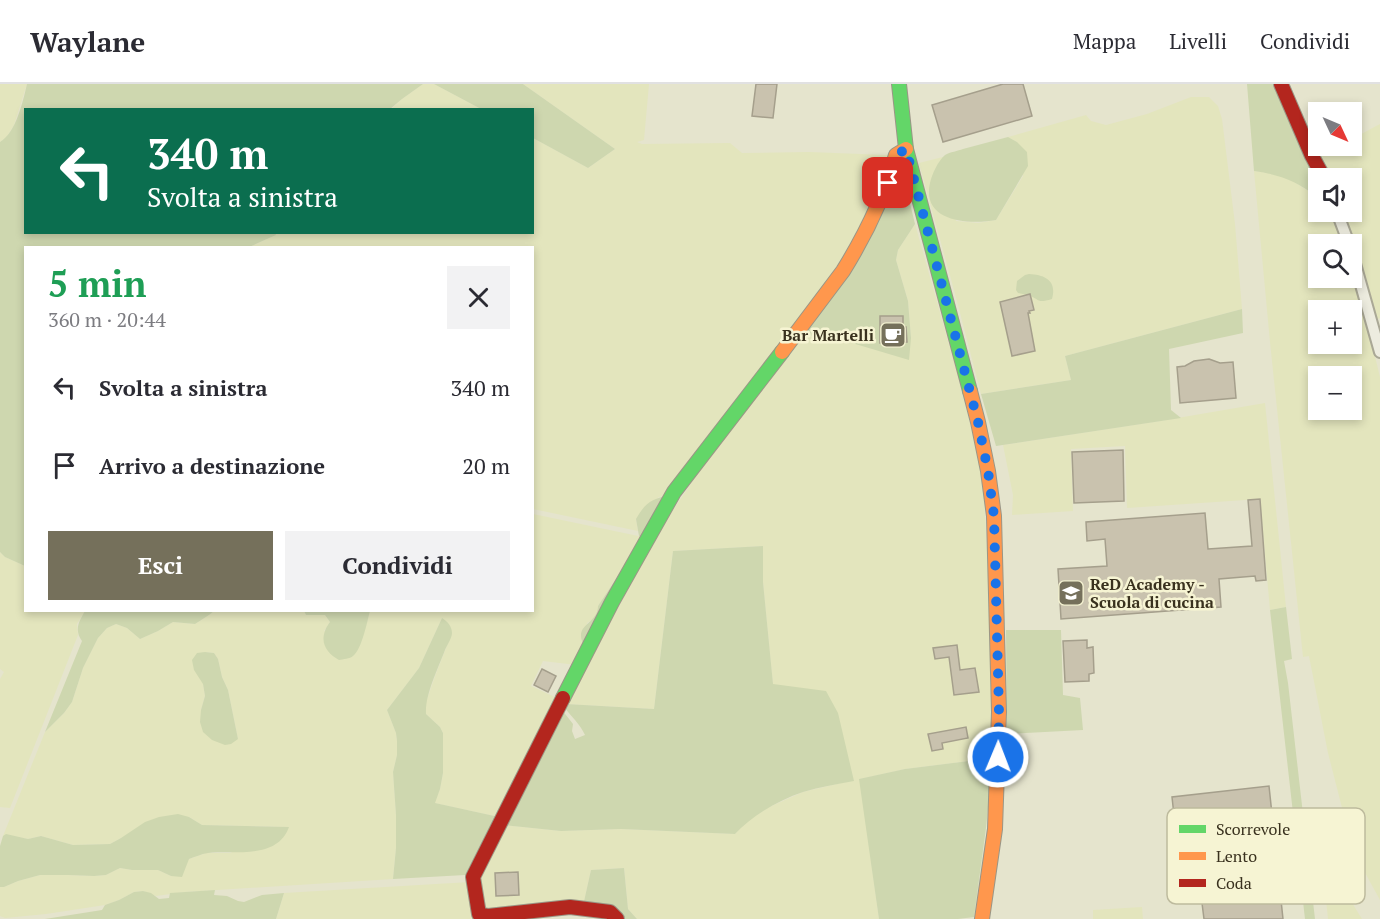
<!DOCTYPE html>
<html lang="it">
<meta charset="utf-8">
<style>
:root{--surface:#fff;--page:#f2f2f3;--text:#2b2b33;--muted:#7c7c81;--line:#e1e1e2;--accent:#75705b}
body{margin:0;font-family:"PT Serif",serif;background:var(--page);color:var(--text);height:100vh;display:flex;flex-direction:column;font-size:22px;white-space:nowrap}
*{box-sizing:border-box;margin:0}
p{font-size:20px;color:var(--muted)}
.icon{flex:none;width:33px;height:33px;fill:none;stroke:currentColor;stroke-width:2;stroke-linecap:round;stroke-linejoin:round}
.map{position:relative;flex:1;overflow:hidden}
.side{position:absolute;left:24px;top:162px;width:510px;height:366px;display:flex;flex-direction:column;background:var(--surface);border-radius:0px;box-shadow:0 3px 9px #0003}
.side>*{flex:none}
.hud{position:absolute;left:24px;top:24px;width:510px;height:126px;border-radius:0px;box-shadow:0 3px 9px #0003;background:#0b6e4f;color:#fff;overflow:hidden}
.needle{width:39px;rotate:134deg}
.buttons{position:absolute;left:1308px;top:18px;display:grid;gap:12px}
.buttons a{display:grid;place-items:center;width:54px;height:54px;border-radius:0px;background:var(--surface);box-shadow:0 3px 9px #0003;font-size:30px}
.pin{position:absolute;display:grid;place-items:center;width:51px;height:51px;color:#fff;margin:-26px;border-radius:12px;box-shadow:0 3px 9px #0006}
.me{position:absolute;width:66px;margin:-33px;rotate:1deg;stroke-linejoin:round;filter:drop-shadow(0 0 4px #0008)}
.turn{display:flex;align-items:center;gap:21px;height:126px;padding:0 24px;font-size:27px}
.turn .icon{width:78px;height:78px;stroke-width:2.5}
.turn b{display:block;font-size:42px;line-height:51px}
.round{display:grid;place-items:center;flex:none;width:63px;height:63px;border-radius:0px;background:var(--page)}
.overview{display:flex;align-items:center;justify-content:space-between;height:102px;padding:0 24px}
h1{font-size:36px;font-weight:800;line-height:45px;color:#1e9e55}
.action{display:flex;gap:12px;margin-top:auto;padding:12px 24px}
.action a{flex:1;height:69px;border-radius:0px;background:var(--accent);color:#fff;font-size:24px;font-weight:800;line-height:69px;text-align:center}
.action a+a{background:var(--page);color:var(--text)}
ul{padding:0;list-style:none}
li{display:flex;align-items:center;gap:18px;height:78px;padding:0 24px}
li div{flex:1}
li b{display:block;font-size:22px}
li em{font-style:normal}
header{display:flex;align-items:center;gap:36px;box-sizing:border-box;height:84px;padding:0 30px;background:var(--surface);border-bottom:2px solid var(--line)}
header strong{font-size:28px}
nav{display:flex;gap:33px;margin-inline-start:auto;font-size:21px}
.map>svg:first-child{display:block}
</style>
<header>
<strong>Waylane</strong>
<nav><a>Mappa</a><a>Livelli</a><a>Condividi</a></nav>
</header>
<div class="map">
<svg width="1380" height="835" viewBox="0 0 1380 835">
<rect width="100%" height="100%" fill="#e5e4cd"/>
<path fill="#e3e5bd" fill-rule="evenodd" d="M0,0H27L14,41L6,54L0,58Z
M423,0H434L481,25L390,26L402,15Z
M523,0H649L644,56L637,58L642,60L730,59L742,69L809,68L887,71L891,76L861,154L671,411L659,413L636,435L638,447L533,425L532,164H247L276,151L275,149L532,148L533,54L588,84L615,65Z
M1191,13H1209L1218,22L1222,35L1235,140L1242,225L1065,272L1071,296L981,310L957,217L919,79L943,73L938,80L956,137L978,139L996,136L1023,92L1017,58L1008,53L1086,31L1091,37L1106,41L1147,30Z
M1380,40V234L1374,237L1340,128H1352V94H1327L1318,73L1340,62H1352V55Z
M1254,87L1275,90L1288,94L1318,113V128H1332L1342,160H1318V194H1352V191L1367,240L1380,293V816L1358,776L1349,751L1328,669L1309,572L1303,573L1270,258ZM1318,226H1352V260H1318ZM1318,292H1352V326H1318Z
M915,140L956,285L981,382L984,412L988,485L993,674L905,685L860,695L879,835H637L628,825L624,784L591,786L583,822L490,827L483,823L480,803L482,785L503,741L561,747L621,745L735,750L747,737L767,724L803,708L854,696L773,601L763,498V462L673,467L654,625L566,620L661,444L700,386L802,250L852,259L911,254L908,217L896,176L898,166Z
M1265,319L1286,523L1270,526L1260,415L1127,424L1125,362L1071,365L1073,427L1012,431L1013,411L1003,361L1160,337Z
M533,430L643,453L598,522V528L595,534L587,539L585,563L577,581L543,577L531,602L559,615L499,733L434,719L440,705L443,689V649L440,643L426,630L425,621L435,592L452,549L442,534L419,584L387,626L396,649L397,657V671L393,688L396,731V764L393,795L185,808L156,812L143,807L134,808L119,816L105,821L46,830L5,834L0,832V803H4L18,797L40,791H68L94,792L106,791L120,784L132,786H158L171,792L189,775L206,769H230L287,743L202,741L189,733L121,754L110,760L73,761L41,752L28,755L6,751L3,752L45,648L64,629L72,618L83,584L98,554L107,544L116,540L127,544L140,555L158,547L173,538L195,540L209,531L214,527H304L306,531H325L330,538L324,547L367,538L370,527L532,526ZM205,568L214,569L218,575L222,593L228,606L238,655L201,626L205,612L203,600Z
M0,468L5,473L25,482L26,526L85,527L77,540L78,551L10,724L0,723V595L4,588L0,585Z
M1317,730L1325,759L1335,786L1349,814L1362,835H1328Z
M470,798L476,835H276L284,809Z
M1142,823L1143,835H1093V826Z"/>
<path fill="#ced7af" d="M27,0H423L402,15L390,25L26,26V148H275L276,151L247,164H26L25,482L5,473L0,468V58C16,49 23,17 27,0Z
M434,0H523L615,65L588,84L533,54L532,26L481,25Z
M1247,0H1274L1318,99V113C1295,97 1282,91 1254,87Z
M1008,53L1017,58L1027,68L1028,82L996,136C969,141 921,138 930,99C932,90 938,77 945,71C950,68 958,67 963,65C978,61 993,57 1008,53Z
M904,95L915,140L898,166L896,176L908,217L911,254L909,276L852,259L802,250L894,101Z
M1029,190C1046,191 1057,197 1052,215C1036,220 1040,215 1028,211C1025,210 1021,210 1018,209L1016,206L1017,197L1025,191Z
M1242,225L1243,249L1169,265L1171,326L1181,334L996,362L981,310L1071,296L1065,272Z
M671,411L585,563C571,540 598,541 598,522L643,454L639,452L636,435C646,418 651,415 671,411Z
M763,462V498L773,600L826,607L838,629L854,697C838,700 820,703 803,708C779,716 753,731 735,750L621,745L561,747L503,741L562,626L573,640L572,647L575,655L585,651C580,640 571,632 564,623L566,620L654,625L673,467Z
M1286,523L1292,575L1284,577L1288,599L1315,835H1305L1270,526Z
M85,527V526L214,527L209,531L195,540L173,538L158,547L140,555L127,544L116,540L107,544L98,554L83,584L72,618L64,629L45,648L82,557C74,546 79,537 85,527Z
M304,527H370C367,538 362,565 353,572C350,575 343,575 339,576C328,570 320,560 325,547C326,543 328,541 330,538L325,531H306Z
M442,534C447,537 452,542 452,549C452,554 447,561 445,566C438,585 425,610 426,630L440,643L443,649V689L440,705L435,719L499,733L471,789L465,791L393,795L396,764V731L393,688L397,671V657L396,649L387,626L419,584Z
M1006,546H1061L1063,611L1080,614L1083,646L1007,650Z
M205,568L214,569L218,575L222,593L228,606L238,655L231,660L225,661L212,656L203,648L200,638L201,626L205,612L203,600L194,586L192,576L197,569Z
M993,674L986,744L974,833L958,835H879L859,695L905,685Z
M178,730L189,733L202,741L289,743C277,776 235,766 208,769C201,770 195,773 189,775L182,793L171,792L158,786H132L120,784L106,791L94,792L68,791H40L18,797L4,803H0V762L3,752L6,750L28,755L41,752L73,761L110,760L121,754L145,738L159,733Z
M624,784L628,825L637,835H621L583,822L591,786Z
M215,806L214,811L227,812L238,817L244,818L262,811L284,809L276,835H45L102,826L105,821L119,816L134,808L143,807L151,809L159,815L169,814L170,809Z"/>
<path fill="#c9c2ae" stroke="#a59f8c" stroke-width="1.5" d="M756,0H777L773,34L752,32Z
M1003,0H1023L1032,32L943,58L932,21Z
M1030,210L1034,226L1029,227L1030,229H1028L1035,267L1012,272L1000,218Z
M880,232H903V243H906L907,258L880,259Z
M1209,275L1220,279L1233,278L1236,314L1180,319L1177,283L1185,282L1194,277Z
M1123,366L1124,417L1074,419L1072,368Z
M1260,415L1266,496L1256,497L1255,492L1219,495L1221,523L1061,535L1058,485L1107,482L1105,455L1087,457L1086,438L1205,429L1208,465L1252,462L1248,416Z
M1087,556V564L1093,563L1094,589L1089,590V597L1065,598L1063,557Z
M957,561L960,586L975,584L979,608L954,611L949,573L935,575L933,564Z
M542,585L556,592L548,608L534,601Z
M966,643L968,654L942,659L943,665L932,667L928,650Z
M1269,702L1283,835H1204L1200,803L1182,805L1172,713Z
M518,788L519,811L496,812L495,789Z"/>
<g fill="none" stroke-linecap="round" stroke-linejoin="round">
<g stroke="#aaa896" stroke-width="14">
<path id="street" d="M1337,128L1349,160
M1352,169L1380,268"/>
</g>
<g stroke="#9a9686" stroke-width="16">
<path id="fast" d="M899,0L906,65L970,307
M563,614L612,518L674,408L782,268"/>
</g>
<g stroke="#9a9686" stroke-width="16">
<path id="slow" d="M782,268L843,187C866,150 884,113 896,71L906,65
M970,307L978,338L988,387L994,432L999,628L995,745L982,835"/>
</g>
<g stroke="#9a9686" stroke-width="16">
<path id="jam" d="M1281,0L1312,72L1324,94
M563,614L473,793L479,830L488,832L570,823L610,828L617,835"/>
</g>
<use href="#street" stroke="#edecdf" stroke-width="10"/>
<use href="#fast" stroke="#63d668" stroke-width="14"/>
<use href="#slow" stroke="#ff974d" stroke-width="14"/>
<use href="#jam" stroke="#b3261e" stroke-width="14"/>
</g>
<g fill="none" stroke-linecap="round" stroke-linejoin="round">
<path stroke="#1a73e8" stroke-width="10" stroke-dasharray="0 18" d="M888,99L896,71L906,65L978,338L988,387L994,432L999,628L998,673"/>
</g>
<defs>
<g id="cafe-square" transform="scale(1.35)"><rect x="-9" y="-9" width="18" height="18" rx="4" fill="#75705b" stroke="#f6f4d3"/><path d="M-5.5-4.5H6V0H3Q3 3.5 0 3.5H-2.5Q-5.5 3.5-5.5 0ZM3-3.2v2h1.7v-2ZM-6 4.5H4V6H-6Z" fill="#fff"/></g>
<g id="school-square" transform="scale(1.35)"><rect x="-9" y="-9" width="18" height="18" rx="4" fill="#75705b" stroke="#f6f4d3"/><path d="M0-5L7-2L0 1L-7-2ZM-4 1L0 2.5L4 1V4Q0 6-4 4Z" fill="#fff"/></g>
</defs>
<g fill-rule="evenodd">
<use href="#cafe-square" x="893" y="251"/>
<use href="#school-square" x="1071" y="509"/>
</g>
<g text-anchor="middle" stroke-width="5" stroke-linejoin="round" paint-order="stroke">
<g font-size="16" font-weight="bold" fill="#39311e" stroke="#f6f4d3" text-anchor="end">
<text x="874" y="257">Bar Martelli</text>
<text x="1090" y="506" text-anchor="start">ReD Academy -<tspan x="1090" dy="18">Scuola di cucina</tspan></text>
</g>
</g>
<rect x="1167" y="724" width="198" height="96" rx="9" fill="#f6f4d3" stroke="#bdba9d" stroke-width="1.5"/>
<rect x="1179" y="741" width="27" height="8" fill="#63d668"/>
<rect x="1179" y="768" width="27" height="8" fill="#ff974d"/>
<rect x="1179" y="795" width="27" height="8" fill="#b3261e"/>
<g font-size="16" fill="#39311e">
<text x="1216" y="751">Scorrevole</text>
<text x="1216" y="778">Lento</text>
<text x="1216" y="805">Coda</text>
</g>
</svg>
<div class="buttons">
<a><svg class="needle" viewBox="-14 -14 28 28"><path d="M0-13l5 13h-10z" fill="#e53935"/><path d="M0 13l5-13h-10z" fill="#7c7c81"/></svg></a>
<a><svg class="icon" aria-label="sound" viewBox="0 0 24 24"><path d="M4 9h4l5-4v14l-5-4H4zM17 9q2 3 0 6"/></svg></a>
<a><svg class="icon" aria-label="search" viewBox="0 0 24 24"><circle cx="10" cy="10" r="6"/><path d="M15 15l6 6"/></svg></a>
<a>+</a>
<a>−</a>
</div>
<div class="pin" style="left:888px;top:99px;background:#d93025"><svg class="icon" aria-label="arrive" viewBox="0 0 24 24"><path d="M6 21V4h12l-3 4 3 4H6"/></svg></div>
<svg class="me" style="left:998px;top:673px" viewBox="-20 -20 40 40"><circle r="17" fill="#1a73e8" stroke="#fff" stroke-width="3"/><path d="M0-11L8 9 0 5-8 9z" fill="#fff"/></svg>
<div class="hud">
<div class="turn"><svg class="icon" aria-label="left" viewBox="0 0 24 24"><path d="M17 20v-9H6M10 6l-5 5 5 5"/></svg><div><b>340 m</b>Svolta a sinistra</div></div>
</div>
<section class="side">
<div class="overview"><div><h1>5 min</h1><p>360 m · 20:44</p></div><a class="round"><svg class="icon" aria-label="close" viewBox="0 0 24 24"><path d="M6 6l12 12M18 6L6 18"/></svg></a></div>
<ul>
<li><svg class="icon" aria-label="left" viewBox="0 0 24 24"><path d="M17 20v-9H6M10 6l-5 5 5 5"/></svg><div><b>Svolta a sinistra</b></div><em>340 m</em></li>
<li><svg class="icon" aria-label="arrive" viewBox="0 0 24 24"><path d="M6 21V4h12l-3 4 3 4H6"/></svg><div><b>Arrivo a destinazione</b></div><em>20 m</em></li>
</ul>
<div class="action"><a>Esci</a><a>Condividi</a></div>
</section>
</div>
